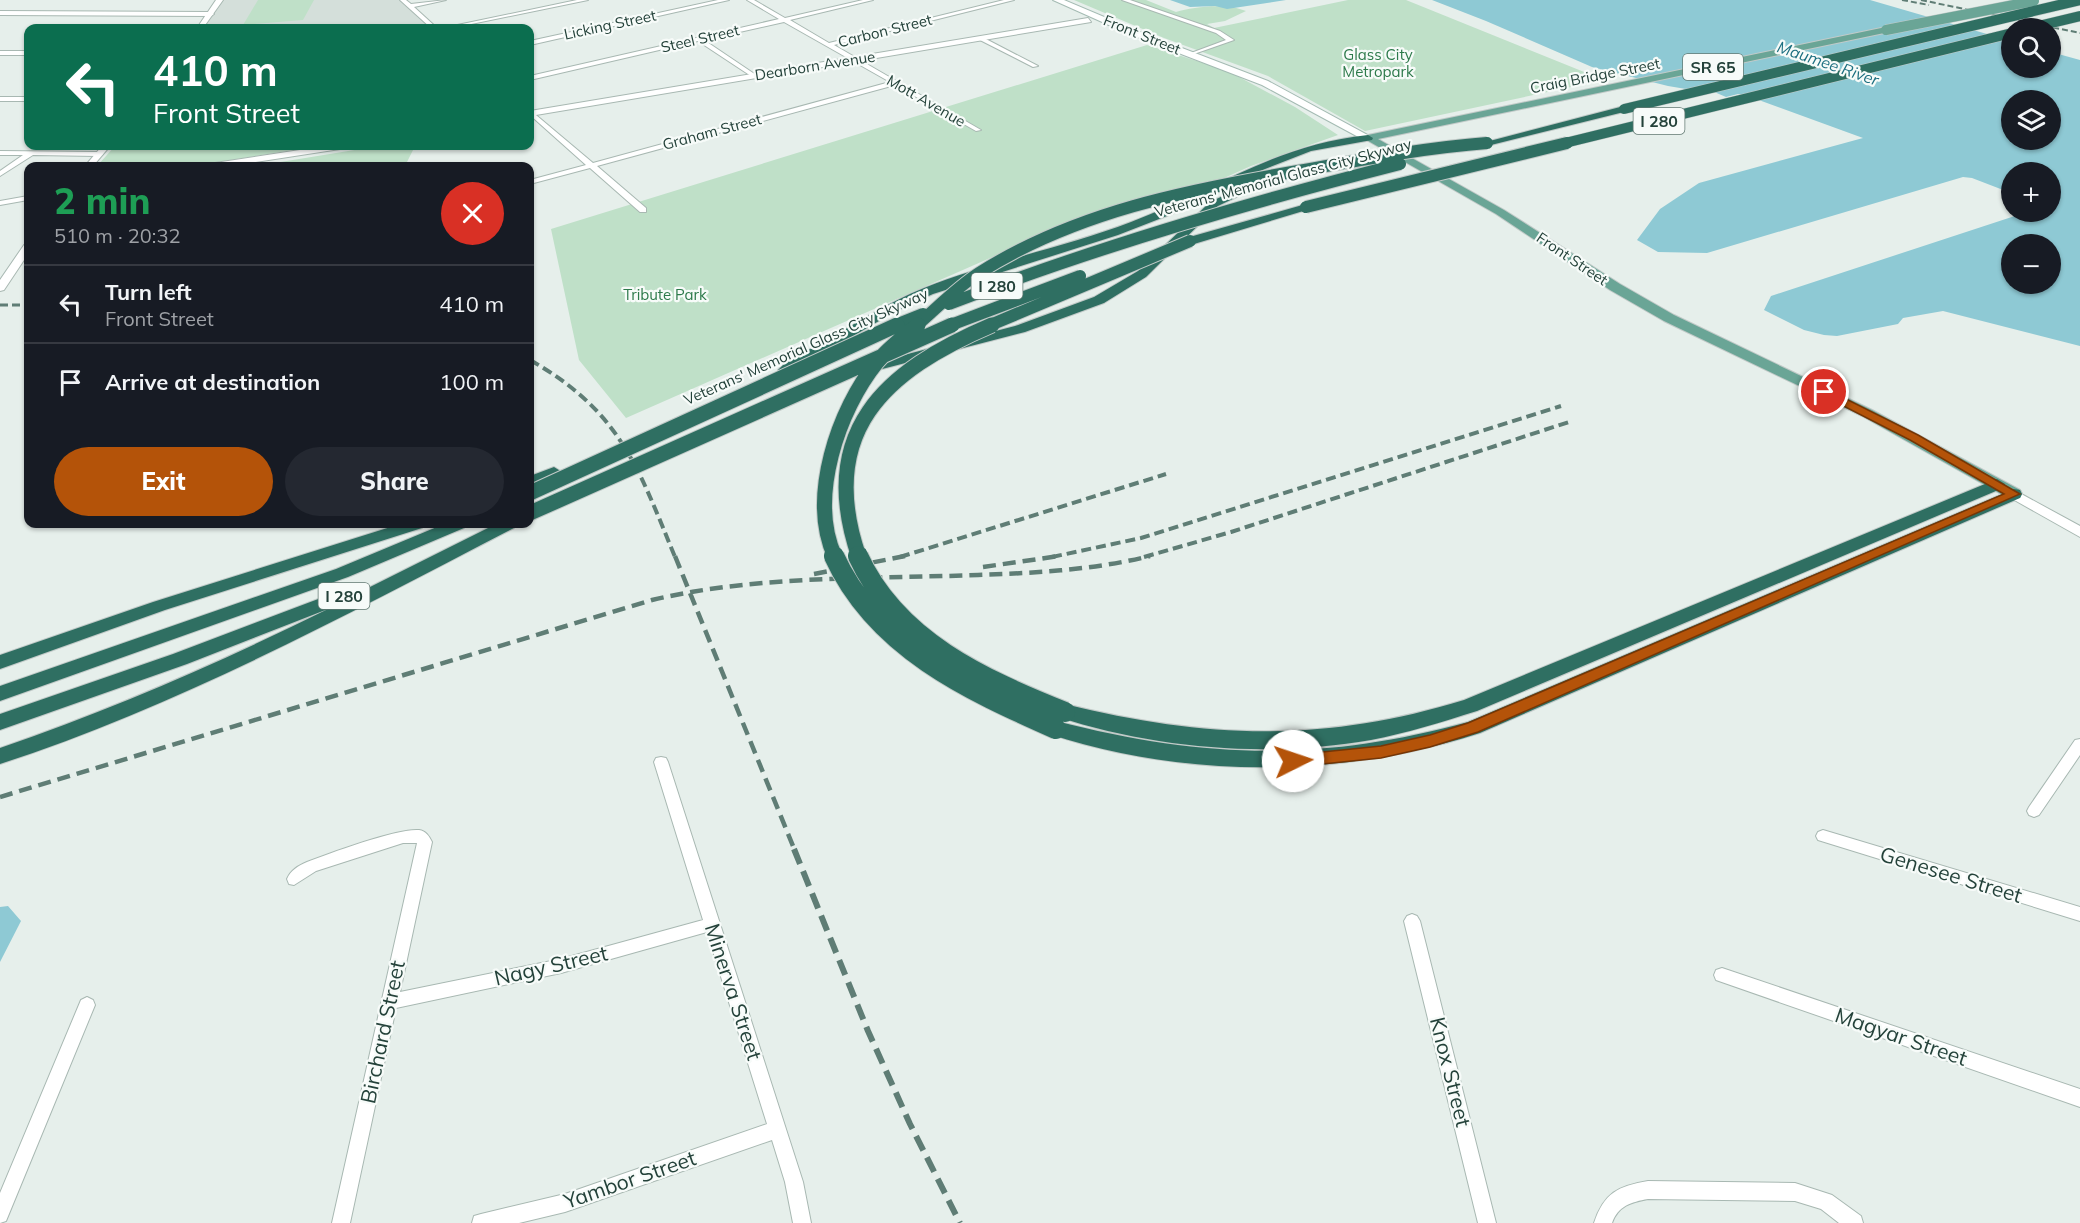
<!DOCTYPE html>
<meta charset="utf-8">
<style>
:root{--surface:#171b24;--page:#242831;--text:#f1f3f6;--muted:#9ea1a6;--line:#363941;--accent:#b45309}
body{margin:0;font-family:Mulish,sans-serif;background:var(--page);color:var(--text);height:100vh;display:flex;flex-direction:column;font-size:22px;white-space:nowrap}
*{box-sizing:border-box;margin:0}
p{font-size:20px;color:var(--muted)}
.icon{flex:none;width:33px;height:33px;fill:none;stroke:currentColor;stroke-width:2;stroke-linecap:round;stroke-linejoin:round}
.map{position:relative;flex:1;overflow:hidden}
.side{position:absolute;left:24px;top:162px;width:510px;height:366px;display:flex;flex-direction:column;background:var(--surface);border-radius:12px;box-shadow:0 2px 4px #0004}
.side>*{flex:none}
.top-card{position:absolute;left:24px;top:24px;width:510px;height:126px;border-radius:12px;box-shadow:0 2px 4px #0004;background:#0b6e4f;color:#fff;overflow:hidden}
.fabs{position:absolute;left:2001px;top:18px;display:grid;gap:12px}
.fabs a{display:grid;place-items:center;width:60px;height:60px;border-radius:50%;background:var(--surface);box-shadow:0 2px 4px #0004;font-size:30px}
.pin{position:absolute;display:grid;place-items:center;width:51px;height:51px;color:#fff;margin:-26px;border:3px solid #fff;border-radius:50%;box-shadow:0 2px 6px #0007}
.me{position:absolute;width:66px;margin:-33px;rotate:86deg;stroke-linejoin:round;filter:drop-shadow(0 0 4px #0008)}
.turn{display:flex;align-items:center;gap:21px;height:126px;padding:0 30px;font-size:27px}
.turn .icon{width:78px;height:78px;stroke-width:2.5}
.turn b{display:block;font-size:42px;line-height:51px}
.round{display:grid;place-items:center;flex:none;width:63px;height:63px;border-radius:32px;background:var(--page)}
.head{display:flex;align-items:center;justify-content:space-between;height:102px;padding:0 30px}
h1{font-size:36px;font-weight:800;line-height:45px;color:#1e9e55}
.primary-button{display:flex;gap:12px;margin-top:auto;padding:12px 30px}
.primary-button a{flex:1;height:69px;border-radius:36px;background:var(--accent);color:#fff;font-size:24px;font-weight:800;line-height:69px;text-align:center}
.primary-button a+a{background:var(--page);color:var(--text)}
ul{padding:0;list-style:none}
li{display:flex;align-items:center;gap:18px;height:78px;padding:0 30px;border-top:2px solid var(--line)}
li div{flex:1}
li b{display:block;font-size:22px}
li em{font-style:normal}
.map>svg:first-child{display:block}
</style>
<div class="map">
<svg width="2080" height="1223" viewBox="0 0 2080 1223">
<rect width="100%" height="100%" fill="#e6efeb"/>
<path fill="#d4dfda" d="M220,0H400L434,28H200Z"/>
<path fill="#bfe0c8" d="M258,0H314L303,20L243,25Z
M1074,0H1146L1176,12C1195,6 1228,3 1246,11L1225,21L1207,24L1214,28L1348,0H1406L1604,80L1365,131L1268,76L1164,38Z
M1147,45L1228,71L1295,107L1338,135L1251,166L1213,183L1088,215L626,418L579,360L551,229Z
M115,146H318L193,166H97Z
M379,146H415L405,166H256Z"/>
<path fill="#8ec9d4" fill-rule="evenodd" d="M1170,0H1286L1227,9L1215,6L1190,7Z
M1432,0H1870L2011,41L2012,68H2050L2051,52L2080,60V346L1943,311L1903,318L1898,324L1837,336L1824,335L1804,330L1764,310L1771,296L2027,212H2050V172H2012L2011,193L1972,178L1963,177L1707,253L1658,252L1637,240L1660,209L1699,183L1863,138L1745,95L1738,94L1726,97L1712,91H1698L1668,86L1592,67L1486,21ZM2012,100H2050V140H2012ZM2012,244H2050V284H2012Z
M8,906L21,921L0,962V907Z"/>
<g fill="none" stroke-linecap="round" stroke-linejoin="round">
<g stroke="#a8b8b2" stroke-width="2">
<path id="minor" d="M400,0H406L411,4L446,0L414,7L437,28H431Z
M577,0H588L452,28H443Z
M718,0H729L530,45V41Z
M747,0H754L785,18L863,0H873L790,20L829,43L1004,0H1014L834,45L981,130L976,131L895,85L597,166L646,208V212H640L590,168L530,184V180L586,165L530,115V110L593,163L890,82L784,22L704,40L756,75L757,76L754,78L698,41L530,80V76L779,19Z
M1122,0H1130L1220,31L1234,40L1191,55V53L1226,40L1216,33Z
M0,11L211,12L214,14L211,16L0,15Z
M978,37H982L1038,66L1033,67L978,39Z
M0,97H28V101H0Z
M0,151L99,152L103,154L99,156L33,155L0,176V171L23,155H0Z
M28,196V200L0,205V201Z
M2080,739V755L2039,815L2034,817L2029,815L2027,811L2029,807L2075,740Z
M661,757L666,758L668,762L803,1182L811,1223H793L785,1182L772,1140L565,1212L519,1223H472L474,1216L481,1214L565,1194L767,1124L707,932L561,973L396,1008L350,1223H332L417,843H403L316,871L294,885L289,884L287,879C291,870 298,866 307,862C330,853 398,828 419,830C426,831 429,836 432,842L400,992L561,959L703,920L654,762L656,758Z
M1823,830L2080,907V921L1818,840L1816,836L1818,832Z
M1412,914L1417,916L1420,921L1496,1223H1478L1404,921L1407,916Z
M1722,968L2080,1089V1107L1716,980L1714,975L1716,970Z
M87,997L93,1000L95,1005L6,1221L0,1223V1193L81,1000Z
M1648,1181L1795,1183L1832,1195L1861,1216L1863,1223H1839L1821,1209L1795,1201L1648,1199C1631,1202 1618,1206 1612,1223H1594C1604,1193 1618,1186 1648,1181Z"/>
</g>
<g stroke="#a8b8b2" stroke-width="2">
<path id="tertiary" d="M216,0H223L203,28H197Z
M1088,18L1091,22L530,116V111Z
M0,51H28V55H0Z
M102,146H110L93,166H85Z
M326,146H344L340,149L229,166H210L215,163Z
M28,244V254L4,290L0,291V280L24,245Z
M2014,490L2080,526V537L2009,497L2007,494Z"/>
</g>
<g stroke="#a4bbb3" stroke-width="2">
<path id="secondary" d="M1053,0H1064L1135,30L1268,81L1373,138L1364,140L1262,85L1129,34Z"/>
</g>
<g stroke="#c2cac8" stroke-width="2">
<path id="primary" d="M1886,27L1890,30L1889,32L1378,139L1504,210L1620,284L1674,315L1872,410L2020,490L2022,494L2020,498H2008L1862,416L1664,321L1610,290L1496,214L1363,138L1368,135Z"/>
</g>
<g stroke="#c2cac8" stroke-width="2">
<path id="motorway" d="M1624,106L1629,109L1628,111L1487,146L1482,143Z
M1368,135L1373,138L1372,140L1311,151L1255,173L1172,214L1118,235L933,294L896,311L790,373L785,374L778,370C788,358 810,350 824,342C856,323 889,302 924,288C991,261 1063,248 1131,222C1216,190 1274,145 1368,135Z
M1272,173L1276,174V178L1218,206L1146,277L1104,303L1025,332L863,374L856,370L858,367L1015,326L1094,297L1138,271L1210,202Z
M1306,204L1312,207L1310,209L1194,244H1186L1184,241L1186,238Z
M554,467L562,472L560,475L530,486V476Z
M1997,479L2005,484L2003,488L1477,711C1442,722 1407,733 1371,740C1269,758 1157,749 1058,717L1055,712L1058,707L1065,704C1206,739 1324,743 1464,700Z
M2014,489L2020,490L2022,494L2020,498L1480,733C1341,778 1188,779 1049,734L1046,729L1049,724L1056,721C1204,759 1321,762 1468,722Z
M400,524H424L422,528L165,610L0,669V655L153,602Z
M444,524H466L464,528L348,577L0,701V686L336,569Z
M496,524H516L514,528C346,615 180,705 0,764V748C113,709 221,662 328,609L187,664L0,730V714L173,654L350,587H362L364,590Z"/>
</g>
<use href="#minor" fill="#fff" fill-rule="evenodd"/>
<use href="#tertiary" fill="#fff" fill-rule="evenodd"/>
<use href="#secondary" fill="#fff" fill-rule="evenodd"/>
<use href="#primary" fill="#6aa596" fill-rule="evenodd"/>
<use href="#motorway" fill="#2f6f62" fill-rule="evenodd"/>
<path stroke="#5f7d75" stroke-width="2" stroke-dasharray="6 3" stroke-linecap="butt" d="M1902,0L1929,5
M1921,0L2080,33"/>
<path stroke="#5f7d75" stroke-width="3" stroke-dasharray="8 4" stroke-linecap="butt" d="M0,305H28"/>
<path stroke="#5f7d75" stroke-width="4" stroke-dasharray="10 5" stroke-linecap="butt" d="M530,360C620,411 638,467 675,557
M900,557L1166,474
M1052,557L1141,538L1561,406
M1144,557L1231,532L1572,421"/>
<path stroke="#5f7d75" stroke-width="4.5" stroke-dasharray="13 7" stroke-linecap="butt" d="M675,556L795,851
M983,567L1059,556
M814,574L905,556
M0,797L652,600C758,575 869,579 978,575C1036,573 1093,570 1150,556"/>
<path stroke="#5f7d75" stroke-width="6" stroke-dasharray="16 8" stroke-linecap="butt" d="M794,849L868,1031L910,1124L960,1223"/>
<g stroke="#c2cac8" stroke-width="11" stroke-linecap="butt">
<path id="primary-bridge" d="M1886,30L2034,1"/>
</g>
<g stroke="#c2cac8" stroke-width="11" stroke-linecap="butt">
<path id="motorway-bridge-far3" d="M2031,28L2080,16
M1624,109L2080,0
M1473,144L1487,143
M1561,144L2012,33"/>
</g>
<g stroke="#c2cac8" stroke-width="14" stroke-linecap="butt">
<path id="motorway-bridge-far2" d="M1306,207L1567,143
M949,304C1096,247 1247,203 1400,164
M893,326L923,314
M916,326C937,308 956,288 979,273C1075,212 1187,190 1298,171C1361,160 1423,148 1487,143
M948,326L1080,276
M988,326L1190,241"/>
</g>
<g stroke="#c2cac8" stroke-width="17" stroke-linecap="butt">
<path id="motorway-bridge-far1" d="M530,493L897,325
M530,513L952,325
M835,557C808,498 838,410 877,362C889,348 904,336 918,325
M859,557C816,432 884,371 992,325"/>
</g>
<g stroke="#c2cac8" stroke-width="22" stroke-linecap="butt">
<path id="motorway-bridge" d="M834,556C876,648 968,690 1056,729
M858,556C897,641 983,679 1065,712"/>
</g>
<use href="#primary-bridge" stroke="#6aa596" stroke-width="10"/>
<use href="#motorway-bridge-far3" stroke="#2f6f62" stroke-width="10"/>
<use href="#motorway-bridge-far2" stroke="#2f6f62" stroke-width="12"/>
<use href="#motorway-bridge-far1" stroke="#2f6f62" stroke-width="15"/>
<use href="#motorway-bridge" stroke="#2f6f62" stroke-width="20"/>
</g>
<path fill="#b45309" stroke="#753606" stroke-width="1.5" d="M1824,388L1918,435L2020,494L1478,732L1430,747L1381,758L1293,767L1288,765L1286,761L1288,756L1293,755L1381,746L1430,735L1468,723L2004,494L1910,440L1820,394L1818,392Z"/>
<g text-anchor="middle" stroke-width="4.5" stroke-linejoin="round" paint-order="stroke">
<g font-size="15" fill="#24423a" stroke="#f7fbf9">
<text transform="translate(610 25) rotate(-12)" y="5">Licking Street</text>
<text transform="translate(885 31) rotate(-14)" y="5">Carbon Street</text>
<text transform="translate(1142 35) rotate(22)" y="5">Front Street</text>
<text transform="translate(700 39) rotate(-13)" y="5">Steel Street</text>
<text transform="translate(815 66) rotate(-9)" y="5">Dearborn Avenue</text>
<text transform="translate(1595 76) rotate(-11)" y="5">Craig Bridge Street</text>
<text transform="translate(926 101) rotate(30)" y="5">Mott Avenue</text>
<text transform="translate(712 132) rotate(-15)" y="5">Graham Street</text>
<text transform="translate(1283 178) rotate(-15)" y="5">Veterans' Memorial Glass City Skyway</text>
<text transform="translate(1572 259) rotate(34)" y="5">Front Street</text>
<text transform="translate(806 347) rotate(-24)" y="5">Veterans' Memorial Glass City Skyway</text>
</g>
<g font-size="15" fill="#2d7a4b" stroke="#f7fbf9">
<text x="1378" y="60">Glass City<tspan x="1378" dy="17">Metropark</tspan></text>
<text x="665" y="300">Tribute Park</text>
</g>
<g font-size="16" font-style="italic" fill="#1c6f80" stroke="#f7fbf9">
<text transform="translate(1828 63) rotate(19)" y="6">Maumee River</text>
</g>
<g fill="#f7fbf9" stroke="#637a73" stroke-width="1.5">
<rect x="1683" y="54" width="60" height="26" rx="4.5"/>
<rect x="1633.5" y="108" width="51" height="26" rx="4.5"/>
<rect x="971.5" y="273" width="51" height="26" rx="4.5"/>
<rect x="318.5" y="583" width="51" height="26" rx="4.5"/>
</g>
<g font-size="16" font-weight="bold" fill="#24423a">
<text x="1713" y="73">SR 65</text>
<text x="1659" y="127">I 280</text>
<text x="997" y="292">I 280</text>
<text x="344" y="602">I 280</text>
</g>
<g font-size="21" fill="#24423a" stroke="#f7fbf9">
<text transform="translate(1951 875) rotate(17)" y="7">Genesee Street</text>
<text transform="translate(551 966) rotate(-13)" y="7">Nagy Street</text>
<text transform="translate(733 992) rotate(72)" y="7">Minerva Street</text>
<text transform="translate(383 1032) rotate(-78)" y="7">Birchard Street</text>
<text transform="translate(1901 1037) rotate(19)" y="7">Magyar Street</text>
<text transform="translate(1450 1072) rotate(76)" y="7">Knox Street</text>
<text transform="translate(630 1180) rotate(-19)" y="7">Yambor Street</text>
</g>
</g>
</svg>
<div class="fabs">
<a><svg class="icon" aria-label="search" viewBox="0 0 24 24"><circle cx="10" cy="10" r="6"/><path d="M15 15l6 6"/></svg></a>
<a><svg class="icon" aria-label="layers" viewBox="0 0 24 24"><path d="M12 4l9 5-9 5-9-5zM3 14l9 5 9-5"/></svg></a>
<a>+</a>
<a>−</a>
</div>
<div class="pin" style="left:1824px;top:392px;background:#d93025"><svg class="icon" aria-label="arrive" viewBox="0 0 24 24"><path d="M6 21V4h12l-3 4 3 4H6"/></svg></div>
<svg class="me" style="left:1293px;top:761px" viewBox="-20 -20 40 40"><circle r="19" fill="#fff"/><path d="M0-13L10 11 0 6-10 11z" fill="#b45309"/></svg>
<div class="top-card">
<div class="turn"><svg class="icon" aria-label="left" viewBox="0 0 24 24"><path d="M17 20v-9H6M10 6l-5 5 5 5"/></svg><div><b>410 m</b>Front Street</div></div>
</div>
<section class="side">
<div class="head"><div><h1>2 min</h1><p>510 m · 20:32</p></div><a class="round" style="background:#d93025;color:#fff"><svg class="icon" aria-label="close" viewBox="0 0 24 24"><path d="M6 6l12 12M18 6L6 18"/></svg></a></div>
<ul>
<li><svg class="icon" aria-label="left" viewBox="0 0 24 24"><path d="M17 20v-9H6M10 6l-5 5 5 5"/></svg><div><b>Turn left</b><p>Front Street</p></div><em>410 m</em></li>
<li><svg class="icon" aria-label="arrive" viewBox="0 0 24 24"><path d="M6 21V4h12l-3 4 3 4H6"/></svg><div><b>Arrive at destination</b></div><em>100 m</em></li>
</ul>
<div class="primary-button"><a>Exit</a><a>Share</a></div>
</section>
</div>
